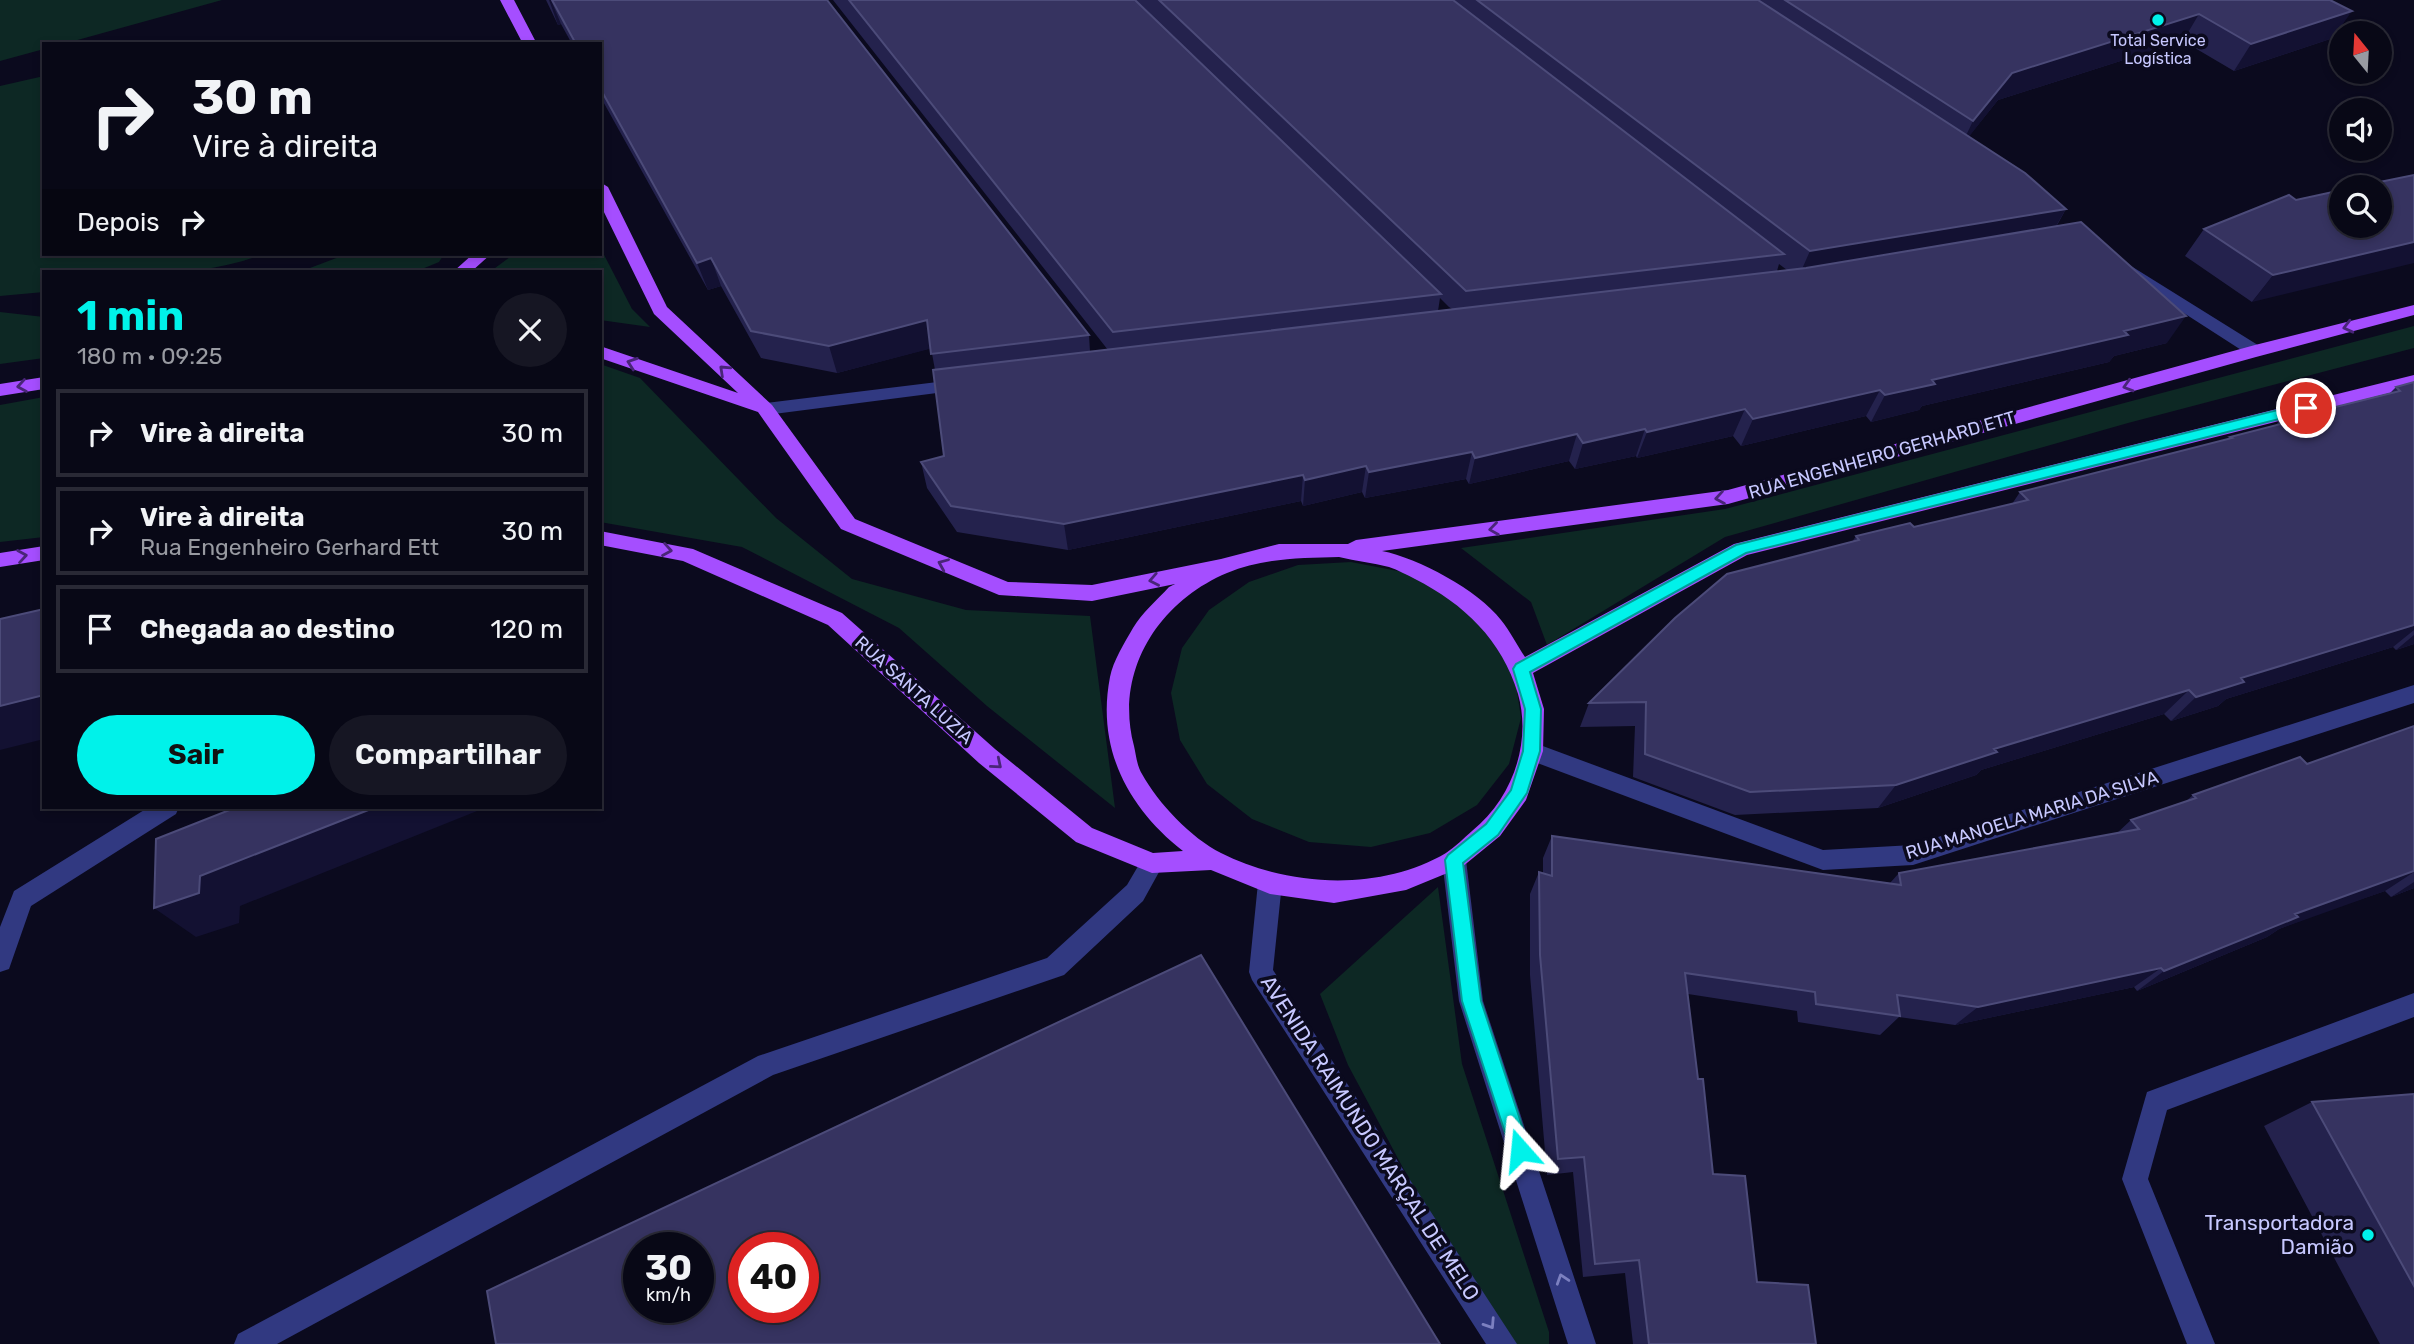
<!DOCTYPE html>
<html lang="pt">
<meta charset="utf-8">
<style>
:root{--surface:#080816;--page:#161623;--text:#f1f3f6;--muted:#989aa1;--line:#292935;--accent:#00f2ea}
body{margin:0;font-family:Rubik,sans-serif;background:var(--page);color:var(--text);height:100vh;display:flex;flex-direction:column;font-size:26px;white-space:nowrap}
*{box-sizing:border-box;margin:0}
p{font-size:23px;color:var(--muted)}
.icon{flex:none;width:38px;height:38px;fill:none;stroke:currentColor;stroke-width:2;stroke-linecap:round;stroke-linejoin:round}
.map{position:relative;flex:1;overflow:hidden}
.details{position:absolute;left:42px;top:270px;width:560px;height:539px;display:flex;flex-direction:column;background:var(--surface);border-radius:0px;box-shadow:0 4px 10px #0003,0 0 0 2px var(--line)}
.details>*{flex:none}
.top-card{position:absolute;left:42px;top:42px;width:560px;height:214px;border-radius:0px;box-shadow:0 4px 10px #0003,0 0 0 2px var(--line);background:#080816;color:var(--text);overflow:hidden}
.needle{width:46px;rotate:342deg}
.tools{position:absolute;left:2329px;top:21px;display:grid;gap:14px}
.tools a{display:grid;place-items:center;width:63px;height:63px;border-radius:50%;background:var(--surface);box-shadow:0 4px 10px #0003,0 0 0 2px var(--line);font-size:35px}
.speed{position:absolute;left:623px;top:1232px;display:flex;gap:14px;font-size:35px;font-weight:700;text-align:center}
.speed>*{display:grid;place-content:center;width:91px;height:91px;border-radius:50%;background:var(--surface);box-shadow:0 4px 10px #0003,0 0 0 2px var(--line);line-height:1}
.speed small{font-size:18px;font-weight:400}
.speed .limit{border:10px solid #d22;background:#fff;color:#111}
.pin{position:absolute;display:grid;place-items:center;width:60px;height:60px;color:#fff;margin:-30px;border:4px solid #fff;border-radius:50%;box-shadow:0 2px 7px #0007}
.me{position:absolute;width:77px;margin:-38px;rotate:342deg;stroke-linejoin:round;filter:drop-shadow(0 0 5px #0008)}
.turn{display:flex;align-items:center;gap:24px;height:147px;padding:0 35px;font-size:32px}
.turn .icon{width:91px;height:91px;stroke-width:2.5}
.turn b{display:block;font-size:49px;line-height:60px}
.then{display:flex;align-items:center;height:66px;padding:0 35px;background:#0003;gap:14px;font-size:26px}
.round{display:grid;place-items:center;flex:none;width:74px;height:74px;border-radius:37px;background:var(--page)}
.overview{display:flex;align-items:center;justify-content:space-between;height:119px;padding:0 35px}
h1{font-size:42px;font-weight:700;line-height:52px;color:var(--accent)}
.button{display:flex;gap:14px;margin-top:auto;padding:14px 35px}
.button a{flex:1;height:80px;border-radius:42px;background:var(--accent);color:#111;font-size:28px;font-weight:700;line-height:80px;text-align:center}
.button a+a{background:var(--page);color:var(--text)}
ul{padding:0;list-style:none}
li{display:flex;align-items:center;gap:21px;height:88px;margin:0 14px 10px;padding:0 21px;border:4px solid var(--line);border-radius:0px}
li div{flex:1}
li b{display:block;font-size:26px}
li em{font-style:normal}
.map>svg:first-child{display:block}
</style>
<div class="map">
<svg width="2414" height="1344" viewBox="0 0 2414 1344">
<rect width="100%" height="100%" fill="#0b0a1e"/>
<path fill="#0d2824" d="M0,0H222L63,44H44V49L0,61Z
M44,76V254H263C195,281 116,271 44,271V292L0,296V86Z
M600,247L632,309L650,327L600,320V271H491L514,254H600Z
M347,254H444L439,262L417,271H302Z
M0,312L44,317V358L0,364Z
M2414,326V348L2128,423L1725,537L1547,645L1531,602L1461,548L1725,509Z
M600,364L640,378L776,518L852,579L966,610L1090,616L1115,808L987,706L899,628L742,547L600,522Z
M44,397V537L0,542V405Z
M1351,562L1403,572L1451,595L1489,629L1514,671L1521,718L1509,764L1477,805L1430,833L1371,847L1309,842L1252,819L1207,784L1180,740L1171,693L1182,648L1209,610L1249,582L1298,565Z
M1438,887L1462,1064L1549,1332V1344H1504L1487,1325L1348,1065L1320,994Z"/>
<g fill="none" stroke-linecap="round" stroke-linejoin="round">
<path fill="#313981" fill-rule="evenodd" d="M2123,261L2261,347L2264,351L2261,355H2249L2117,270L2115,266Z
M962,379L971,385L968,389L766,415L760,413L757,409L760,405L766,403Z
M2414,685V703L1913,865L1823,870L1524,758L1521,751L1524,744L1532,742L1823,850L1913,845Z
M149,807H179L176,814L31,906L9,969L0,972V927L14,891Z
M1454,850L1462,853L1466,860L1483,1001L1596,1344H1568L1459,1001L1442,860L1446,853Z
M1152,853L1160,856L1164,863L1143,901L1064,975L773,1075L277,1344H234L238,1334L758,1056L1047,958L1127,885L1144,856Z
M1270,872L1278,876L1282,883L1273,970L1517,1344H1486L1252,980L1249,972L1258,883L1262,876Z
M2414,993V1017L2167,1110L2148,1179L2215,1344H2187L2122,1179L2147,1092Z"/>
<path fill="#a54eff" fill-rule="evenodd" d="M500,0H514L537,44H523Z
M600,182L608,187L667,307L772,405L855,519L1008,582L1092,585L1221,559L1279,544H1348L1356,540L1728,490L2255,345L2414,305V315L2256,357L1728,504L1382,551C1418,558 1478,590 1501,620C1510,631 1517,645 1525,657L1734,544L2414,375V387L1747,555L1533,673L1544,709L1543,751L1526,800L1500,836L1462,867L1406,890L1334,903L1270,894L1211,870L1152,873L1076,842L979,763L828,625L683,561L600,545V531L693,549L842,613L995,749L1092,828L1153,853L1183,851C1128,808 1096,748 1110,677C1113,661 1125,642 1133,628C1142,613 1157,600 1169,587L1175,584L1092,601L999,595L841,529L758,412L600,358V346L738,393L654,314L600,204ZM1339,557C1356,561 1373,563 1389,567C1398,570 1407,575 1415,579C1464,604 1502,640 1518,694C1532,743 1512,799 1472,831C1464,838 1455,847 1446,853C1380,892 1288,887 1221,853C1191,838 1158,803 1142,774C1137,766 1136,755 1134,746C1114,672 1158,602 1227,573C1263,558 1301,558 1339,557Z
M473,254H491L472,271H454Z
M44,377V389L0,396V384Z
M44,546V560L0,567V553Z"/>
</g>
<path fill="#24224d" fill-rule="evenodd" d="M546,0H827L1089,335L1090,352L1108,350L833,0H2330L2333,38L2234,71L2183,41L1998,100L1969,136L2066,209L2056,227L2167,343L2114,356L2109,362L1922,406L1919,410L1871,422L1866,416L1741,446L1733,436L1637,458L1636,456L1575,469L1569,461L1469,484L1466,479L1365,498L1362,492L1303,506L1301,501L1068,550L957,532L927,488L921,462L944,456L935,370L931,348L837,373L761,358L721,286L708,290L600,96V44H572L561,24L558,25ZM1779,264L1787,270L1777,271ZM1440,298L1449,307L1452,309L1438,311Z
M2342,190L2252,302L2185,256L2204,229L2296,200Z
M2414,382V644L2396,650L2393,647L2226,699L2218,706L2171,721L2164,714L1981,770L1976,775L1878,808L1735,815L1633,777L1635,726L1580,727L1589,703L1852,542L1856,536L1914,527L2012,504L2020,492L2228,439L2230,437L2276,425L2279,421L2390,393L2396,387Z
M2414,726V888L2391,897L2385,891L2326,911L2279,929L2267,937L2137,991L2134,987L1955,1025L1899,1017L1880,1035L1798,1022L1797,1011L1688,994L1698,1079L1713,1174L1757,1282L1816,1344H1633L1625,1273L1583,1277L1573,1172L1547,1175L1530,975V894L1539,872L1543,873V858L1552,836L1890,883L1899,873L2116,834L2131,820L2185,802L2193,795L2307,764Z
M2414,1094V1344H2380L2264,1126L2312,1102Z"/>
<path fill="#131132" d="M549,0H551L561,24L558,25Z
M2352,11L2333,38L2234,71L2251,44Z
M2199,14L2183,41L1998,100L1960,148L1973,121L2012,73Z
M2066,209L2050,236L1798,278L1810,251Z
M2414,242V263L2252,302L2273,275Z
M711,258L721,286L708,290L697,263Z
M2186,316L2167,343L2114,356L2109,362L1922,406L1919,410L1871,422L1885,395L1932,380L2124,331Z
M927,320L933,348L837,373L829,346Z
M1880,390L1866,416L1741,446L1753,419Z
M1745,409L1733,436L1637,458L1647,432Z
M1645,429L1636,456L1575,469L1583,443Z
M1577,434L1569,461L1469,484L1475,458Z
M1472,452L1466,479L1365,498L1369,472Z
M1366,466L1362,492L1303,506L1305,480Z
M1303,475L1301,501L1068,550L1064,524Z
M2414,625V630L2393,647L2226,699L2218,706L2171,721L2196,697L2241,678Z
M2414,635V644L2396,650Z
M2189,690L2164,714L1981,770L1976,775L1878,808L1896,785L1994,749Z
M44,695V739L0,750V706Z
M376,807H487L240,906L239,923L196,937L154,908L200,876Z
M2414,871V872L2385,891L2279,929L2267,937L2137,991L2164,971L2295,914Z
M2414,882V888L2391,897Z
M2161,968L2134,987L1955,1025L1978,1007Z"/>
<path fill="#363360" stroke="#4c4b79" stroke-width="2" fill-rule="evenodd" d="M552,0H827L1089,335L931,354L927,320L829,346L751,331L711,258L697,263L600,88V44H576Z
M849,0H1135L1441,294L1113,332Z
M1159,0H1453L1784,254L1466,291Z
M1477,0H1758L2025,173L2066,209L1810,251Z
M1785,0H2330L2352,11L2251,44L2199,14L2012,73L1973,121Z
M2414,175V242L2273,275L2204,229L2289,195L2296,200L2342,190V226H2380V187H2355Z
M2081,222L2186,316L2124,331L2128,335L1932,380L1935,384L1885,395L1880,390L1753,419L1745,409L1647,432L1645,429L1583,443L1577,434L1475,458L1472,452L1369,472L1366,466L1305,480L1303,475L1064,524L951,506L921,462L944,456L933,370L1806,268Z
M2414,382V625L2241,678L2244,682L2196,697L2189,690L1994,749L1997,752L1896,785L1750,792L1645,754L1646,702L1589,703L1675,618L1727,574L1859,540L1856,536L1910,523L1914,527L2028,500L2020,492L2232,438L2230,437L2281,424L2279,421L2400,391L2396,387Z
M44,609V695L0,706V619Z
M2414,726V871L2295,914L2298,917L2164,971L2161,968L1978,1007L1897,995L1900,1016L1816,1004L1815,992L1685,973L1698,1079H1703L1713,1174L1745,1176L1757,1282L1808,1285L1816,1344H1649L1639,1260L1595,1264L1584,1157L1558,1159L1540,955L1539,872L1552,876V836L1901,885L1899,873L2139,829L2131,820L2196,798L2193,795L2300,757L2307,764Z
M237,807H376L200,876L199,893L154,908L156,839Z
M1201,955L1440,1344H496L487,1291ZM639,1248H698V1307H639ZM744,1248H803V1307H744Z
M2414,1094V1286L2312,1102Z"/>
<defs><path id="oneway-chevron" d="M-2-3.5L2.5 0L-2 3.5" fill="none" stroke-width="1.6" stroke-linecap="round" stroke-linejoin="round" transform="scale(1.75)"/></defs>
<g stroke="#492578">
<use href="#oneway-chevron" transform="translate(2348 327) rotate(166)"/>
<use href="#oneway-chevron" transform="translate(632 363) rotate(-161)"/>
<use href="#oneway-chevron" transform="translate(724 370) rotate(-137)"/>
<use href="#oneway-chevron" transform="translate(22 386) rotate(171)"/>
<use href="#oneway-chevron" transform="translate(2128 386) rotate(164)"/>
<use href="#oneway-chevron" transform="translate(1720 498) rotate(171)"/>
<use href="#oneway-chevron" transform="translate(1494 529) rotate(172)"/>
<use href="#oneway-chevron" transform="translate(667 550) rotate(10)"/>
<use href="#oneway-chevron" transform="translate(22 556) rotate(-9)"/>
<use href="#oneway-chevron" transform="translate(943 564) rotate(-157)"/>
<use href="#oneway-chevron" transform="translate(1154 580) rotate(169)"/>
<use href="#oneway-chevron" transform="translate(997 764) rotate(40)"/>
</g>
<g stroke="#7c80c0">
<use href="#oneway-chevron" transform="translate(1562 1279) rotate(-108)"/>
<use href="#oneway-chevron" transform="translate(1490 1324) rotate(57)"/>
</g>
<path fill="#00f2ea" stroke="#009d98" stroke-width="2" d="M2306,403L2313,408L2311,411L1746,553L1530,672L1541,709L1540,751L1527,793L1498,835L1463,863L1481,1001L1530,1150L1527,1157L1520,1160L1513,1157L1462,1001L1445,860L1448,855L1486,824L1511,790L1523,751L1525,709L1513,669L1516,664L1736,545Z"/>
<g fill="#00f2ea" stroke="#0b0a1e" stroke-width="2.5">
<circle cx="2158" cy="20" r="7"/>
<circle cx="2368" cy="1235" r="7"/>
</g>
<g text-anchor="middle" stroke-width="7" stroke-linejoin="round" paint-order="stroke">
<g font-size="16" fill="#c7c8ff" stroke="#0b0a1e">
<text x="2158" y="46">Total Service<tspan x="2158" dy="18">Logística</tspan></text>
</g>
<g font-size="18" fill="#c7c8ff" stroke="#0b0a1e">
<text transform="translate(1882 455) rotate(-16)" y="6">RUA ENGENHEIRO GERHARD ETT</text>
<text transform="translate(914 690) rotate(42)" y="6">RUA SANTA LUZIA</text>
<text transform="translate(2032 815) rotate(-17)" y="6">RUA MANOELA MARIA DA SILVA</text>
</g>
<g font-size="21" fill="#c7c8ff" stroke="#0b0a1e">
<text transform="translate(1370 1138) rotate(57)" y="7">AVENIDA RAIMUNDO MARÇAL DE MELO</text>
</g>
<g font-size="21" fill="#c7c8ff" stroke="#0b0a1e" text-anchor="end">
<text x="2354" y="1230">Transportadora<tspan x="2354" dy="24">Damião</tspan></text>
</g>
</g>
</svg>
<div class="tools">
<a><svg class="needle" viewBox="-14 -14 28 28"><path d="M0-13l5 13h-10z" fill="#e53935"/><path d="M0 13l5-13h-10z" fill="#989aa1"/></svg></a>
<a><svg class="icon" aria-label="sound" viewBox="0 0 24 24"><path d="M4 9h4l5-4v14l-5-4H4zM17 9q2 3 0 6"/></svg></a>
<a><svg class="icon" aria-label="search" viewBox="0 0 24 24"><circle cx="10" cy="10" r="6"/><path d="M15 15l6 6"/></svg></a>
</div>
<div class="speed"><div>30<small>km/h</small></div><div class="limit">40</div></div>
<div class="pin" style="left:2306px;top:408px;background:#d93025"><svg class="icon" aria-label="arrive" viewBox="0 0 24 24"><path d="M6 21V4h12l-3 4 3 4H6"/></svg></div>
<svg class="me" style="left:1520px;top:1150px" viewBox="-20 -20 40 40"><path d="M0-17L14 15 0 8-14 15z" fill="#00f2ea" stroke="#fff" stroke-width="4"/></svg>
<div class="top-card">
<div class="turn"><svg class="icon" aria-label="right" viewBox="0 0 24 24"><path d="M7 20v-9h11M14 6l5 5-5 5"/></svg><div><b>30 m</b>Vire à direita</div></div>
<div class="then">Depois<svg class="icon" aria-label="right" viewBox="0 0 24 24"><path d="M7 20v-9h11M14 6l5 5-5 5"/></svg></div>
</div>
<section class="details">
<div class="overview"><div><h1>1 min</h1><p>180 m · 09:25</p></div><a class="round"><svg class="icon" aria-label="close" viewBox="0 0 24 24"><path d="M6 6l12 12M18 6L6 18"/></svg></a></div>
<ul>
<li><svg class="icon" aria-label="right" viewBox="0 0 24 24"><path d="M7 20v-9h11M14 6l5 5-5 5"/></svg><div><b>Vire à direita</b></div><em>30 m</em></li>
<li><svg class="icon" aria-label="right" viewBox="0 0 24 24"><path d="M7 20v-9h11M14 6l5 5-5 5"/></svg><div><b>Vire à direita</b><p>Rua Engenheiro Gerhard Ett</p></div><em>30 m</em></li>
<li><svg class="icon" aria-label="arrive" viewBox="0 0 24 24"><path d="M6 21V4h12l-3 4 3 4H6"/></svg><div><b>Chegada ao destino</b></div><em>120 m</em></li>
</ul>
<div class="button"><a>Sair</a><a>Compartilhar</a></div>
</section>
</div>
